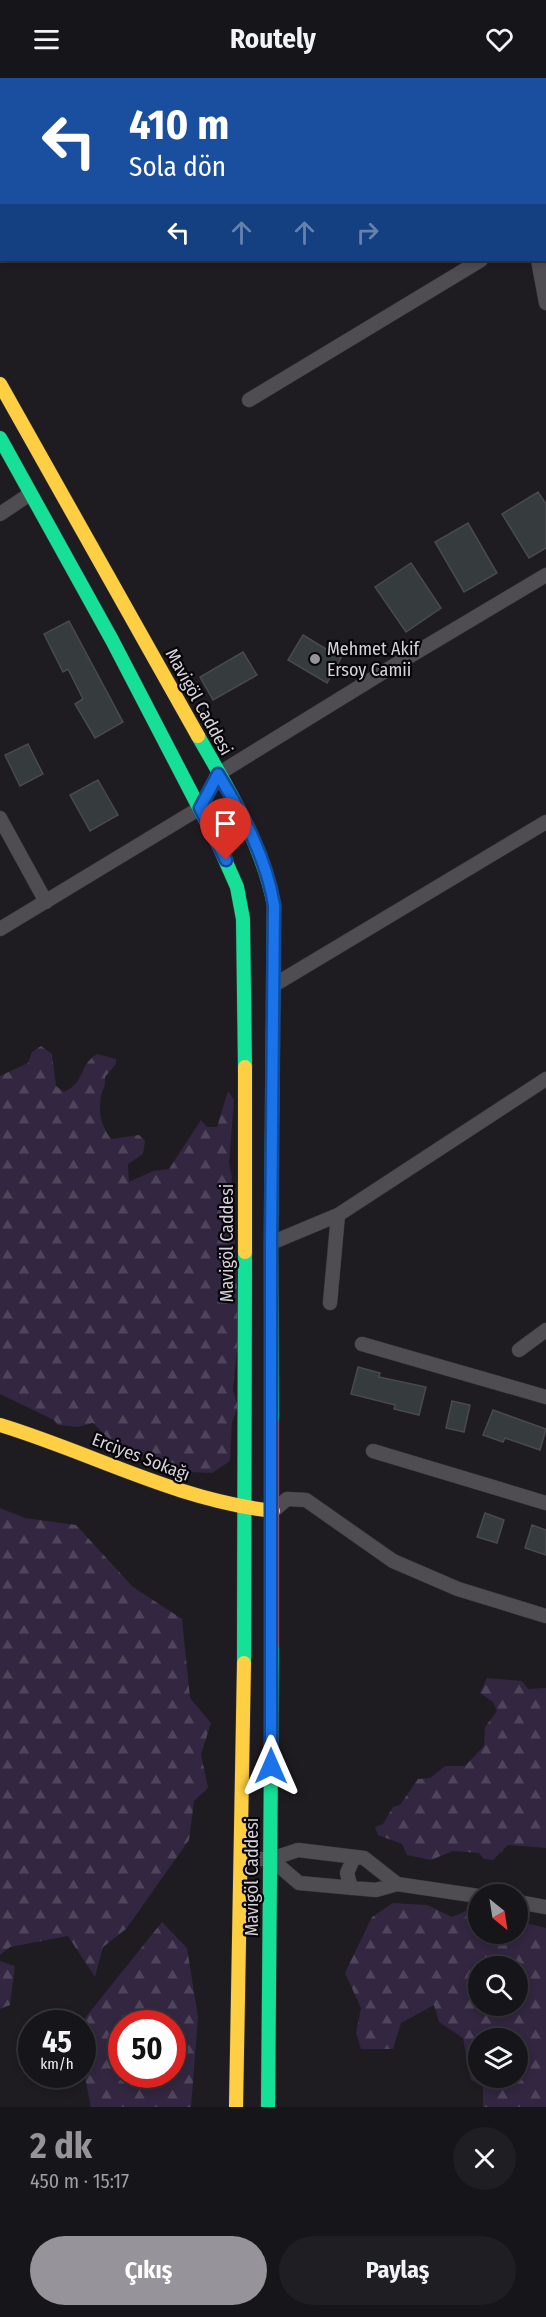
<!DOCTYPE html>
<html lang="tr">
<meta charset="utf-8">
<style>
:root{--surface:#161519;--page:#1f1e22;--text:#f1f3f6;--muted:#9e9fa2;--line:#353438;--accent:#96939a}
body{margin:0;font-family:"Fira Sans Condensed",sans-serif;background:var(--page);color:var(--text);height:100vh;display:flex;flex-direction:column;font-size:22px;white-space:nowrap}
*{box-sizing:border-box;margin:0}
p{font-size:20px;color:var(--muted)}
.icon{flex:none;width:33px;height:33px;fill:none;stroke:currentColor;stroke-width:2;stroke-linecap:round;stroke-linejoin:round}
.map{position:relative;height:2029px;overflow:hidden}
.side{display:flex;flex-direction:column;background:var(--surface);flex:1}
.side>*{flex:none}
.top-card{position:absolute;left:0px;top:0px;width:546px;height:183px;box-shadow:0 3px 9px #0003,0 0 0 2px var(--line);background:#1a4fa0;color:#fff;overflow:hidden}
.needle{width:39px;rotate:150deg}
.buttons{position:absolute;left:468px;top:1806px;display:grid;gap:12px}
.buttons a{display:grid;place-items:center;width:60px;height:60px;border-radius:50%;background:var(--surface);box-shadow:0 3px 9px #0003,0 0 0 2px var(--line);font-size:30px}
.speed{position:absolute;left:18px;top:1932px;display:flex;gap:12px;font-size:30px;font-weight:700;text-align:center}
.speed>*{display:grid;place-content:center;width:78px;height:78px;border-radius:50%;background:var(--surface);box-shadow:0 3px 9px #0003,0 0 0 2px var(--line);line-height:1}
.speed small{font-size:15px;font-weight:400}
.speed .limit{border:9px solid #d22;background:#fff;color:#111}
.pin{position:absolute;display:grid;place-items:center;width:51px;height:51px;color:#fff;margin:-62px -26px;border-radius:50% 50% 50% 0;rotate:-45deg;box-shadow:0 0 6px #0007}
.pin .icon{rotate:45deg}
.me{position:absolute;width:66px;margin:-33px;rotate:0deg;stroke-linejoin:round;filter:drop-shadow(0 0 4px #0008)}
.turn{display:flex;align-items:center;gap:21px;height:126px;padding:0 30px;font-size:27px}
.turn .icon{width:78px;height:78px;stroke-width:2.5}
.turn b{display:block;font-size:42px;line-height:51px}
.lanes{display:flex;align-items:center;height:57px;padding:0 30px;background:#0003;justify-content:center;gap:30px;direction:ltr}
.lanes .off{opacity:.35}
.round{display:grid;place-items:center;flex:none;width:63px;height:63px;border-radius:32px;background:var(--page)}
.summary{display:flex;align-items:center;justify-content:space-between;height:102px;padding:0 30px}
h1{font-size:36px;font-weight:700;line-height:45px;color:var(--accent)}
.action{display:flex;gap:12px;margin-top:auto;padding:12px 30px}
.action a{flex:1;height:69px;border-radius:36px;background:var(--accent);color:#fff;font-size:24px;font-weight:700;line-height:69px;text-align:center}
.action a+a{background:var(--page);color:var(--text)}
header{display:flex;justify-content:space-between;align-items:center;height:78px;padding:0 30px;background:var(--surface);font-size:27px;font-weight:700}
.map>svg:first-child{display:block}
</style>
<header><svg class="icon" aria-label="menu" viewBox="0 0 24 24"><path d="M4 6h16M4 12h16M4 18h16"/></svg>Routely<svg class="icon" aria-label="heart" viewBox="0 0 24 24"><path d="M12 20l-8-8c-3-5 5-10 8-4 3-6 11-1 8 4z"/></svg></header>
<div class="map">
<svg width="546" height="2029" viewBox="0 0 546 2029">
<defs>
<pattern id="forest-firs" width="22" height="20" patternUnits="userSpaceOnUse" patternTransform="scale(1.5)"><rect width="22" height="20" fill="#322640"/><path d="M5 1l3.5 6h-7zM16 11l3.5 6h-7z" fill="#4f455b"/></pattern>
</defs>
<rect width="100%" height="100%" fill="#1e1c21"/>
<path fill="url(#forest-firs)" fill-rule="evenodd" d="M41,968L52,976L56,1008L64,1014C86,1004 78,988 97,976L116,981V986L105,999C106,1010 103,1009 101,1018C98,1035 101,1047 111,1061L139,1057L145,1063L143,1076L128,1086L129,1104L153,1093L169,1091L201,1042L207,1049H217L228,1013L234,1022L229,1085L232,1099L229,1139L234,1148L239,1252L233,1312L238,1329L232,1344L230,1383L212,1395L190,1394L160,1386L145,1377H136L111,1363L93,1345L78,1349L58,1347L54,1342L0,1316V998L28,985L32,974Z
M0,1430L25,1440L76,1447L133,1509L182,1541L190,1620L211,1645L201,1676L208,1710L194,1723L189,1762L126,1851L103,1869L95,1899L68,1858L10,1869L0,1877Z
M487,1600L522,1603L528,1611L546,1610V1770L508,1767L493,1782L484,1781L479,1775L453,1773L431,1782L407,1777L402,1766L378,1757L375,1749L383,1746L393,1729L400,1727L418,1701L430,1700L445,1688H465L484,1668L485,1649L497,1633L493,1624L480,1615Z
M393,1825L427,1827L452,1839L466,1833L478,1836V1856H518V1843L546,1850V2029H483V2009L471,2002L463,1960L439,1944L434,1927L401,1945L393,1971H361L356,1955L361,1930L345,1895L372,1839ZM518,1888V1928H478V1888ZM518,1960V2000H478V1960Z
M162,1844L187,1870L198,1939L191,2029H91L83,1990L82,1946L81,1945ZM122,1946H172V1996H122Z
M0,1883L15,1888L10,1927L0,1931Z"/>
<path fill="#363c3d" stroke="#484a4c" stroke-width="1.5" d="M538,414L546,426V470L529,480L502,436Z
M468,445L497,495L464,514L435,464Z
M411,485L441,530L406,554L375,509Z
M69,543L123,644L95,660L75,626L83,621L68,591L63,594L44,556Z
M303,557L341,580L327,605L288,582Z
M243,574L257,597L213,622L200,599Z
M28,666L43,696L20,708L5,677Z
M98,702L118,737L90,753L70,717Z
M358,1289L380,1295L379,1299L426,1309L419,1337L394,1331L395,1327L351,1316Z
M452,1323L470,1327L464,1354L446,1350Z
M493,1332L546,1351L540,1372L505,1360L503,1364L483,1357Z
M485,1435L504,1442L497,1465L477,1459Z
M532,1447L546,1452V1477L525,1470Z"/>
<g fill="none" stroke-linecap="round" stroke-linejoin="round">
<g stroke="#39373c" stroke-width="15">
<path id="street" d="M505,0V2
M524,2L527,0
M544,118H546
M538,182L546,225
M249,322L481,182
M0,436L30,416
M0,740L46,824
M0,851L200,730L218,696L390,590L546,497
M274,907L546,744
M271,1165L338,1137L546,1001
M330,1225L338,1137
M362,1266L546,1319
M519,1272L546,1252
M373,1373L546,1425
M273,1433L287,1421L306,1422L393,1483L458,1511L546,1538
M241,1781H271L298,1772L364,1780L397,1806L376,1812L299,1805L271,1781
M397,1806L478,1818
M351,1810L347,1795L354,1779
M518,1824L546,1829"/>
</g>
<g stroke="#39373c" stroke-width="15">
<path id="fast" d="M0,360L112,562L219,768L237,809L243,841L245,989
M198,658C229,712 262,766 274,827L271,1165L272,1345
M244,1585L245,1174
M268,2029L272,1566"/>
</g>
<g stroke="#39373c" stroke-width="15">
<path id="slow" d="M0,306L198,658
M245,1174V989
M0,1347C92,1375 176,1422 273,1433
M236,2029L244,1585"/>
</g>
<g stroke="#39373c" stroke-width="15">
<path id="jam" d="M272,1566V1345"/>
</g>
<use href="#street" stroke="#4f4d52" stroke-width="14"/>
<use href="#fast" stroke="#16e098" stroke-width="14"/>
<use href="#slow" stroke="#ffcf43" stroke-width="14"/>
<use href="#jam" stroke="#f24e42" stroke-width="14"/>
</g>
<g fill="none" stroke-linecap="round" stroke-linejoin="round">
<g stroke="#114b97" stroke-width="15">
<path id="route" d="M226,782L200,730L218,696C243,737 266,779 274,827L271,1166V1688"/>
</g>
<use href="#route" stroke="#1a73e8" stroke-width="10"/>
</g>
<circle fill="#96939a" stroke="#070509" stroke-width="2" cx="315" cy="581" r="6"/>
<g text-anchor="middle" stroke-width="4.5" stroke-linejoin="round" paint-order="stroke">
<g font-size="18" fill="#d6d3db" stroke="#070509" text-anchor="start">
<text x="327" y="577">Mehmet Akif<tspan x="327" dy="21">Ersoy Camii</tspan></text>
</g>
<g font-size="18" fill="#d6d3db" stroke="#070509">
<text transform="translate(199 624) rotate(61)" y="6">Mavigöl Caddesi</text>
<text transform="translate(227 1165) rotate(-90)" y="6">Mavigöl Caddesi</text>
<text transform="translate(141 1379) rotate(21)" y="6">Erciyes Sokağı</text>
<text transform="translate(252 1799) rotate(-90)" y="6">Mavigöl Caddesi</text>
</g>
</g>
</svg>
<div class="buttons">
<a><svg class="needle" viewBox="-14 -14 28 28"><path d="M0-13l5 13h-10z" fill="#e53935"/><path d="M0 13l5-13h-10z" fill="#9e9fa2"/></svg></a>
<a><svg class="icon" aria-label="search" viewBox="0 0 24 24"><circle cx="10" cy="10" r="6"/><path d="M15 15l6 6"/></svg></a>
<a><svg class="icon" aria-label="layers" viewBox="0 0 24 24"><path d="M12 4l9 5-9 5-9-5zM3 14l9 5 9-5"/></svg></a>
</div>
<div class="speed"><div>45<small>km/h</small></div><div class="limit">50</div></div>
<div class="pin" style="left:226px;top:782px;background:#d93025"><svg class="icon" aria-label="arrive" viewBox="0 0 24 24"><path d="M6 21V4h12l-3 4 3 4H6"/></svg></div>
<svg class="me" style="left:271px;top:1688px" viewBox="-20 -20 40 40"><path d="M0-17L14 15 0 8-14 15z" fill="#1a73e8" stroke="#fff" stroke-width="4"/></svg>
<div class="top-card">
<div class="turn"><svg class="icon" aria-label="left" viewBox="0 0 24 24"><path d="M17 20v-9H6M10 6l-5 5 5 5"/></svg><div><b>410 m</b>Sola dön</div></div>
<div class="lanes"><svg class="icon" aria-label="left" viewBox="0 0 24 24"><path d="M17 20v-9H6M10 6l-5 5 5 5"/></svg><svg class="icon off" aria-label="ahead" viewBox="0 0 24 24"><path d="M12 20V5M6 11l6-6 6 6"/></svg><svg class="icon off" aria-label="ahead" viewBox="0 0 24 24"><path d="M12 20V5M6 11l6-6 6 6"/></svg><svg class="icon off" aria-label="right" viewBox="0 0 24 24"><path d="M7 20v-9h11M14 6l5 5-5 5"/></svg></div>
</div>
</div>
<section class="side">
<div class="summary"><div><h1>2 dk</h1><p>450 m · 15:17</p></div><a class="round"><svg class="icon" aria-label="close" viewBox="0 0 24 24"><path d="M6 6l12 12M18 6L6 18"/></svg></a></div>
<div class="action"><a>Çıkış</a><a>Paylaş</a></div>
</section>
